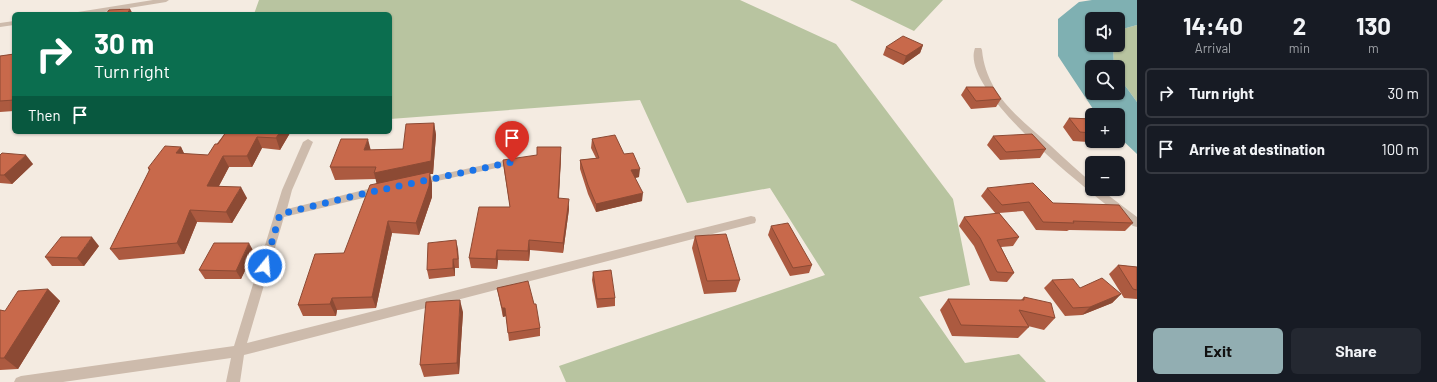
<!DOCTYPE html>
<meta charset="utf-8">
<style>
:root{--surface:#171b24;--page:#242831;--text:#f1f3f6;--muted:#9ea1a6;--line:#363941;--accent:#92aeb2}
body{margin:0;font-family:Barlow,sans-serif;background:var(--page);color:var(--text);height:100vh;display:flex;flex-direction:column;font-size:15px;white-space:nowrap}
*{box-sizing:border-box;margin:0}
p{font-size:13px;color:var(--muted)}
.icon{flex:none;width:22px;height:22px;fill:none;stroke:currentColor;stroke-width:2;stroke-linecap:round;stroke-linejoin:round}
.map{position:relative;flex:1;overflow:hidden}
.drawer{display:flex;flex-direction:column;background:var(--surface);width:300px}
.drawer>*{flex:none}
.top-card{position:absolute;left:12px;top:12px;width:380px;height:122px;border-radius:6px;box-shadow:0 1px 3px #0004;background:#0b6e4f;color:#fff;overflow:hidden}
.controls{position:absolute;left:1085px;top:12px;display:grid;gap:8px}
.controls a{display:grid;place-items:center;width:40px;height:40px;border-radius:6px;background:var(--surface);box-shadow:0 1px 3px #0004;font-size:20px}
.pin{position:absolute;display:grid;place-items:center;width:34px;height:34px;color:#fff;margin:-41px -17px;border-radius:50% 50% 50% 0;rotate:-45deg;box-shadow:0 0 4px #0007}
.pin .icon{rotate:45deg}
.me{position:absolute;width:44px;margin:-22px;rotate:17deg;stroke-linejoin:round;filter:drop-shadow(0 0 3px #0008)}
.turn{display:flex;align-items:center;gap:14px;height:84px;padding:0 16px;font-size:18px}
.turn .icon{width:52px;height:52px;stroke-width:2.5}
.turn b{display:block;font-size:28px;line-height:34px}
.then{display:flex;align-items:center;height:38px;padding:0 16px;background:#0003;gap:8px;font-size:15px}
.eta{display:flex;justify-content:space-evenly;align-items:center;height:68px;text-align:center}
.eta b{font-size:24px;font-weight:700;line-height:28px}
.primary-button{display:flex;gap:8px;margin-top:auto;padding:8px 16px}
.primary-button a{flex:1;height:46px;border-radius:6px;background:var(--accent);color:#111;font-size:16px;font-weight:700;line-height:46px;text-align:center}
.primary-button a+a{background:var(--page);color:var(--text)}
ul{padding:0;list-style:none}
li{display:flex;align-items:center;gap:12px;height:50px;margin:0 8px 6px;padding:0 8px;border:2px solid var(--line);border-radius:6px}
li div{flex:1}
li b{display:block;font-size:15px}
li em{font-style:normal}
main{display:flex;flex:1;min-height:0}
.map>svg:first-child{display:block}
</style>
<main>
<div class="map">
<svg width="1137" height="382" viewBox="0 0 1137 382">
<rect width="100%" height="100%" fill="#f4ebe1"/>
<path fill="#b8c4a0" d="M259,0H740L836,44L953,199L970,285L919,297L965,363L1019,354L1046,382H566L559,366L825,275L770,188L687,203L640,100L390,119V14H254Z
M850,0H943L914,31Z
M1137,25V102L1118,76V67H1114L1113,45H1118L1119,30Z"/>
<path fill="#7fb0b2" d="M1092,0H1137V25L1119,30L1118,33V19H1092V45H1113L1114,67H1092V93H1118V76L1137,102V154L1118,136V115H1097L1058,56V19L1079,2Z"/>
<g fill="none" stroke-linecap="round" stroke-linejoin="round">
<path fill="#cdbbac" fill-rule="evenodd" d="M153,0H169L166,2L92,14H74L78,12Z
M14,21V25L0,27V23Z
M975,48H981L982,50C986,94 1020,119 1051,146C1064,158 1078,171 1092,183V189H1100L1137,217V227L1133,226C1101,200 958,93 975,48Z
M308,139L313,142L292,190L287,209L380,186L385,190L380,194L284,217L247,343L751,216L755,217L756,220L755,223L751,224L244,355L240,382H226L231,358L63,382H14L16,378L21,376L234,346L282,190L303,142Z
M512,159L515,160L517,162L515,164L419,185L414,182L419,179Z"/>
</g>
<path fill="#ac5a40" d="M923,45L920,53L903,65L883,55L886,47Z
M14,54V111L0,112V56Z
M966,87L1001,99L996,107L971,109L961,95Z
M1069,118L1092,119V141H1104L1103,143L1073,141L1063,127Z
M434,123L436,135L433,174H430L432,184V197L419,235L392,233L376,308L337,310L336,316H303L298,305L344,253L377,184L376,179L335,180L330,167L371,150L403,149Z
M226,132L290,133L280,150L262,148L252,167H229L219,186L247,198L232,223L197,222L184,254L119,260L110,249L149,171L148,168L181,147L184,154L208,155Z
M993,136L1046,149L1040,158L1000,160L987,145Z
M592,139L624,154L639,177L635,178L642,201L596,212L588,194L580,169V160L596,158L591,148Z
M0,155L33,164L12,184L0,183Z
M561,157L559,198L569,209L563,253L530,250L529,261L498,260L497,269L471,268L469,258L510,207L504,170L503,160Z
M987,188L1053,203L1133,223L1125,231L1069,230L1067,231L1036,230L1023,211L999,213L1019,237L1013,246L1001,247L1014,273L1007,282L990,281L974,246L959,226L964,217L996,214L981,196Z
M771,226L812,265L809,273L790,276L768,235Z
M695,236L740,280L736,292L704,294L692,248Z
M99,246L84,266H52L45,257Z
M458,249L459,268H455V276L429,279L427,270Z
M254,252L241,279H205L199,270Z
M1118,265L1137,267V299L1124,298L1109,274Z
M593,272L615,298V306L597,308L592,280Z
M1052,280L1080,288L1121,294L1112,303L1082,315L1065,316L1044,288Z
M497,288L540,328V336L509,341L506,316L503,317Z
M48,289L60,301L18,369L0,370V310L5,311Z
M1024,297L1055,318L1044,330L1028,326L1029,327L1018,338L952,336L940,310L948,299L1021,300Z
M463,312L459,374L424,377L420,365Z"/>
<path fill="#8c4a34" d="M130,9L133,14H127Z
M923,45L920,53L903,65L906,56Z
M434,123L436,135L433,174H430L432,184V197L419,235L416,223L377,185L374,173L431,161Z
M280,132H290V133L280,150L276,138Z
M257,137L262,148L252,167L247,156Z
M368,139L371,151L364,150Z
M181,147L187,159L176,153Z
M561,147V157L558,208V198Z
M26,155L33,164L12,184L4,175Z
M223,156L229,167L213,197L207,186Z
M640,169L639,177L630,179L631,170Z
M241,187L247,198L232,223L226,212Z
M643,193L642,201L596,212V204Z
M569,199V209L563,253V243Z
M190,210L197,222L184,254L177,243Z
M388,221L392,233L376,308L372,297Z
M92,237L99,246L84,266L77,258Z
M456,240L458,249L459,268L458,259Z
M529,240L530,250L529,261L528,251Z
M249,243L254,252L241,279L236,271Z
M497,250L498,260L497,269L496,259Z
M453,259L455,268V276L453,268Z
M48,289L60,301L18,369L4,358Z
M1121,294L1112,303L1082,315L1090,307Z
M332,298L337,310L336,316L330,304Z
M460,300L463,312L459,374L457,363Z
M502,308H505L506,316L503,317Z"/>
<path fill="#c8694b" stroke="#8c4a34" d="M130,9L127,14H106L109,10Z
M74,13L73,14H61Z
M903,36L923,45L906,56L886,47Z
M14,54V100L0,101V56Z
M966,87H993L1001,99L976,101Z
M1069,118L1092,119V133L1080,132Z
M434,123L431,161L374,173L376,167H330L341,139H368L364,150L403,149L406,124Z
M226,132H280L276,138L257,137L247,156H223L207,186L241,187L226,212L190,210L177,243L110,249L150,169L148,168L165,146L181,147L176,153L208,155L215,144H218Z
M1032,134L1046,149L1006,152L993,136Z
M615,135L624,154L633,153L640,169L631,170L643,193L596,204L588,185L580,160L599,158L592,139Z
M537,147H561L558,198L569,199L563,243L529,240L528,251L497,250L496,259L469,258L479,207H510L503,160L537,155Z
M2,153L26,155L4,175H0V155Z
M430,172L429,186L416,223L388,221L372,297L332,298L330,304L298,305L315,254L344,253L370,185Z
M1033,183L1053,203L1119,205L1133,223L1073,221L1074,223L1043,222L1029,202L1002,205L987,188Z
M999,213L1019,237L997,240L1014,273L997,272L980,238L964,217Z
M788,223L812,265L793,268L771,226Z
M726,234L740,280L707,281L695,236Z
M61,237H92L77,258L45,257Z
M456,240L458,259H453V268L427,270L428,243Z
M214,243H249L236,271L199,270Z
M1118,265L1137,267V290L1133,289Z
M611,270L615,298L597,299L593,272Z
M1102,278L1121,294L1090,307L1073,308L1052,280L1073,279L1080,288Z
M528,281L534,304H536L540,328L508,333L505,308H502L497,288Z
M48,289L4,358H0V310L5,311L18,291Z
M1024,297L1051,303L1055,318L1019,310L1029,327L961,325L948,299L1024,300Z
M460,300L457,363L420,365L426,302Z"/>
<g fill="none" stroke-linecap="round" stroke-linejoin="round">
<path stroke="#1a73e8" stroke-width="7" stroke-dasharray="0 12.6" d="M265,266L280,214L362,194L512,162"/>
</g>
</svg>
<div class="controls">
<a><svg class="icon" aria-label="sound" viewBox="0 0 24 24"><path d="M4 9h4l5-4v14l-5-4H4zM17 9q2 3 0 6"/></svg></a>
<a><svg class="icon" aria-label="search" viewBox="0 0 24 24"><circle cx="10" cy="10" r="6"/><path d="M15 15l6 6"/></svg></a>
<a>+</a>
<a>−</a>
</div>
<div class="pin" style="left:512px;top:162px;background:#d93025"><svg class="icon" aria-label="arrive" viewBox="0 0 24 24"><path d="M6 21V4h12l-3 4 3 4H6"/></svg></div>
<svg class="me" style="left:265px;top:266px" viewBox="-20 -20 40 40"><circle r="17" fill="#1a73e8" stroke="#fff" stroke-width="3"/><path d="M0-11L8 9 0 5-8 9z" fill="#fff"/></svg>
<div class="top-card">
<div class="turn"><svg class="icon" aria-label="right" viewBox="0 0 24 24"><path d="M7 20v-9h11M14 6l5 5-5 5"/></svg><div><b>30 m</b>Turn right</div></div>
<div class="then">Then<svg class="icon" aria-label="arrive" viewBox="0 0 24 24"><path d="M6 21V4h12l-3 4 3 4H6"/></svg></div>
</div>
</div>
<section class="drawer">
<div class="eta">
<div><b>14:40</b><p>Arrival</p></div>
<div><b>2</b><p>min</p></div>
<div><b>130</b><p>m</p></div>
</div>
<ul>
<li><svg class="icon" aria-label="right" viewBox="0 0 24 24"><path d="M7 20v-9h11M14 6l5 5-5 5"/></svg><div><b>Turn right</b></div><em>30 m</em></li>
<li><svg class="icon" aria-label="arrive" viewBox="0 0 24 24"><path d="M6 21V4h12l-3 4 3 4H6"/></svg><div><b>Arrive at destination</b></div><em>100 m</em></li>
</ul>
<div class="primary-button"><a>Exit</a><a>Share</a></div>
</section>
</main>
